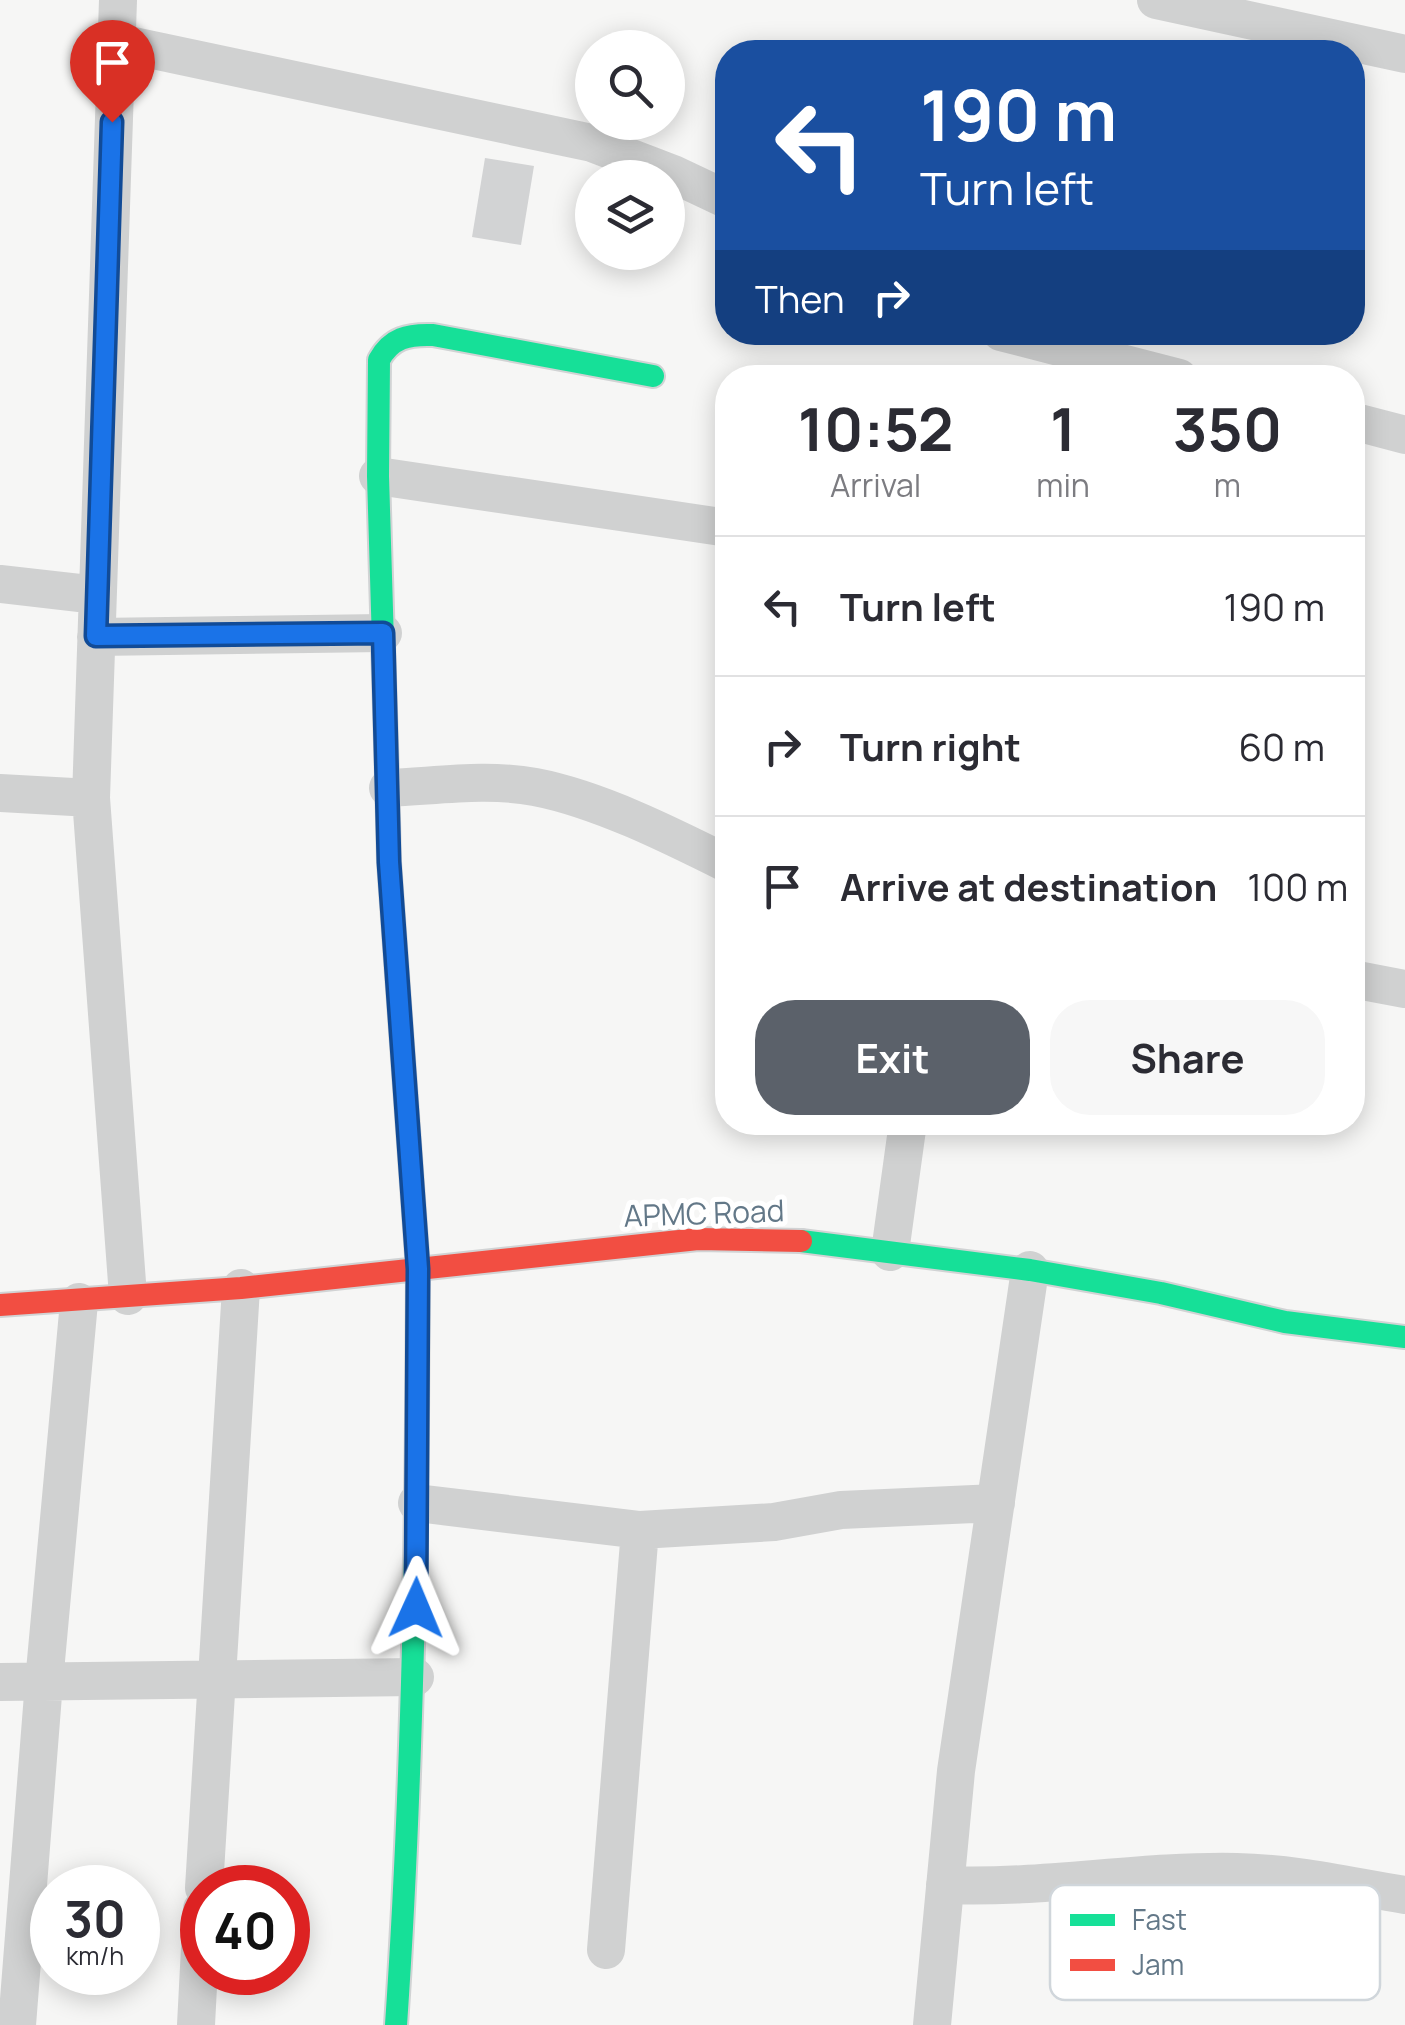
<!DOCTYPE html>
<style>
:root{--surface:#fff;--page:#f7f7f7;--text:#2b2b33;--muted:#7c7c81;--line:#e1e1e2;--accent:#5b616a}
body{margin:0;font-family:Manrope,sans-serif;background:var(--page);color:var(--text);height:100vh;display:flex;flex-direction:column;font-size:38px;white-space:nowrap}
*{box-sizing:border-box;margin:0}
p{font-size:32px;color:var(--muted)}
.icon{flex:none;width:55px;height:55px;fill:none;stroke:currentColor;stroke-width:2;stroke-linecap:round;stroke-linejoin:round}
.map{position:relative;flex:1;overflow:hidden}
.side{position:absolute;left:715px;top:365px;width:650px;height:770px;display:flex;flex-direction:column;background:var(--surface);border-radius:40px;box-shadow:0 5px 25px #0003}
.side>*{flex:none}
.guide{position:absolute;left:715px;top:40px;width:650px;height:305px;border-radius:40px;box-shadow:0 5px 25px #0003;background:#1a4fa0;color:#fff;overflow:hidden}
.tools{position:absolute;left:575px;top:30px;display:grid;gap:20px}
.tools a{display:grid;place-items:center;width:110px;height:110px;border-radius:50%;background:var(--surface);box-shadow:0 5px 25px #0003;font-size:50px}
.speed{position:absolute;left:30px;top:1865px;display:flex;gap:20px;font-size:50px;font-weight:700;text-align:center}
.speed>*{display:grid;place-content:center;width:130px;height:130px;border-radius:50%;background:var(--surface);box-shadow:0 5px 25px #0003;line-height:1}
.speed small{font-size:25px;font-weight:400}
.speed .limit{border:15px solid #d22;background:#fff;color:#111}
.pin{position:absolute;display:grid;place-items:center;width:85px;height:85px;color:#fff;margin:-102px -42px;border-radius:50% 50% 50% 0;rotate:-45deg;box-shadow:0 0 10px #0007}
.pin .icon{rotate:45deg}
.me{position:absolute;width:110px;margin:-55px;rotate:1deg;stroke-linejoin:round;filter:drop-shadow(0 0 8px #0008)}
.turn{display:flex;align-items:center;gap:35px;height:210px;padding:0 40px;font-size:45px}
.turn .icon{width:130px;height:130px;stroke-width:2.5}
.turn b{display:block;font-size:70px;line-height:85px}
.then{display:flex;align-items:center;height:95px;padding:0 40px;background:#0003;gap:20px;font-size:38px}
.eta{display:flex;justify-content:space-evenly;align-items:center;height:170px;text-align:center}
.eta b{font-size:60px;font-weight:700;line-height:70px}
.button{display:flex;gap:20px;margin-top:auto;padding:20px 40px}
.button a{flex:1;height:115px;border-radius:40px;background:var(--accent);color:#fff;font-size:40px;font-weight:700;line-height:115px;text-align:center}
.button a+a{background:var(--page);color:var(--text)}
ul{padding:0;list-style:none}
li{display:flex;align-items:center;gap:30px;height:140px;padding:0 40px;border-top:2px solid var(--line)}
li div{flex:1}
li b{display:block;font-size:38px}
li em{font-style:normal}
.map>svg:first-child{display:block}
</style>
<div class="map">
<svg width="1405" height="2025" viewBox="0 0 1405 2025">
<rect width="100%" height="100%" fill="#f6f6f5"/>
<path fill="#d2d3d4" d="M485,158L534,166L521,245L472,237Z"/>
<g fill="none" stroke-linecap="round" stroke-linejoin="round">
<g stroke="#d1d3d4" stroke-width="26">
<path id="fast" d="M387,777L378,476L379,360C391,338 408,334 433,335L653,376
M801,1241L1030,1270L1161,1293L1285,1322L1405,1337
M396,2025C410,1822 415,1620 417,1417"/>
</g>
<g stroke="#d1d3d4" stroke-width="26">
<path id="jam" d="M387,777L389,862L418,1269L417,1417
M0,1305L241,1288L698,1239L801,1241"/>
</g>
<path stroke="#d0d1d1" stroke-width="38" d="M118,0L91,798L128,1296
M1156,0L1405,54
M115,42L592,143L673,174L728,200
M1001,332L1179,378
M1352,421L1405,435
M378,476L728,528
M0,584L97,595
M96,637L383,633
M388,788C437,786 487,778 535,787C598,799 670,835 728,864
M0,793L91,798
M1352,979L1405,989
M890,1252L908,1122
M417,1503L640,1530L774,1522L841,1510L996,1503
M0,1682L415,1677
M945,1885C1043,1889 1139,1870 1237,1872C1294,1873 1349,1886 1405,1895
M204,1888L241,1288
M606,1950L640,1530
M17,2025L44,1682L79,1302
M196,2025L202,1909
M932,2025L956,1771L1030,1270"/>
<use href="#fast" stroke="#16e098" stroke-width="22"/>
<use href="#jam" stroke="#f24e42" stroke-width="22"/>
</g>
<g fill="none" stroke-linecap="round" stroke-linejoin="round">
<g stroke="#114b97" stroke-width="25">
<path id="route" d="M112,122L96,636L383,633L389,862L418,1269L416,1608"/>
</g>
<use href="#route" stroke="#1a73e8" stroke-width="18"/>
</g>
<g text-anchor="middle" stroke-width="10" stroke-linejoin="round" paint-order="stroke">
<g font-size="30" fill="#637888" stroke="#fff">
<text transform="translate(704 1214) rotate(-2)" y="10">APMC Road</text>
</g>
</g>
<rect x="1050" y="1885" width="330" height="115" rx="15" fill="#fff" stroke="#d0d6db" stroke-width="2.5"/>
<rect x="1070" y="1914" width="45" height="12" fill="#16e098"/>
<rect x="1070" y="1959" width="45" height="12" fill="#f24e42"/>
<g font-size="28" fill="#637888">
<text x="1132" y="1930">Fast</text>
<text x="1132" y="1975">Jam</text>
</g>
</svg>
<div class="tools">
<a><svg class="icon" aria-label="search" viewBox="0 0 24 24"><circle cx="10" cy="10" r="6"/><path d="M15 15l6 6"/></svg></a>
<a><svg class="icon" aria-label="layers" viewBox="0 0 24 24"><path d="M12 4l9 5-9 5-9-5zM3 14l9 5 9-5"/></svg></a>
</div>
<div class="speed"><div>30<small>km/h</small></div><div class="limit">40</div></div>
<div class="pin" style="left:112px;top:122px;background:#d93025"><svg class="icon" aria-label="arrive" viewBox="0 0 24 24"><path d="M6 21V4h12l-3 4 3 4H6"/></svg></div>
<svg class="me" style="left:416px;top:1608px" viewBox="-20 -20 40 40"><path d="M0-17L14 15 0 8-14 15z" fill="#1a73e8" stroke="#fff" stroke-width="4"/></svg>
<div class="guide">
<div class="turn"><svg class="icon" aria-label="left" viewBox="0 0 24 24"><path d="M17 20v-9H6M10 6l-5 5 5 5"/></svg><div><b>190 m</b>Turn left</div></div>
<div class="then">Then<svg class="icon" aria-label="right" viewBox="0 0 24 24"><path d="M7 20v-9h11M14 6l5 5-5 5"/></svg></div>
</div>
<section class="side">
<div class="eta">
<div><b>10:52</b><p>Arrival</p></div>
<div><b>1</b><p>min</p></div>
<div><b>350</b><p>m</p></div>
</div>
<ul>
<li><svg class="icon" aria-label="left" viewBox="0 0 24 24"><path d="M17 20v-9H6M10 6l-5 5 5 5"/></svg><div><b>Turn left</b></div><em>190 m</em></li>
<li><svg class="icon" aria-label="right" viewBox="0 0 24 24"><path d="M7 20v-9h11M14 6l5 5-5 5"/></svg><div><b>Turn right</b></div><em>60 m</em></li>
<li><svg class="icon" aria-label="arrive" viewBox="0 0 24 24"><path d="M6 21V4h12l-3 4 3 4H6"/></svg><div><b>Arrive at destination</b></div><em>100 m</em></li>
</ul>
<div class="button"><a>Exit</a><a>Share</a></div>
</section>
</div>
